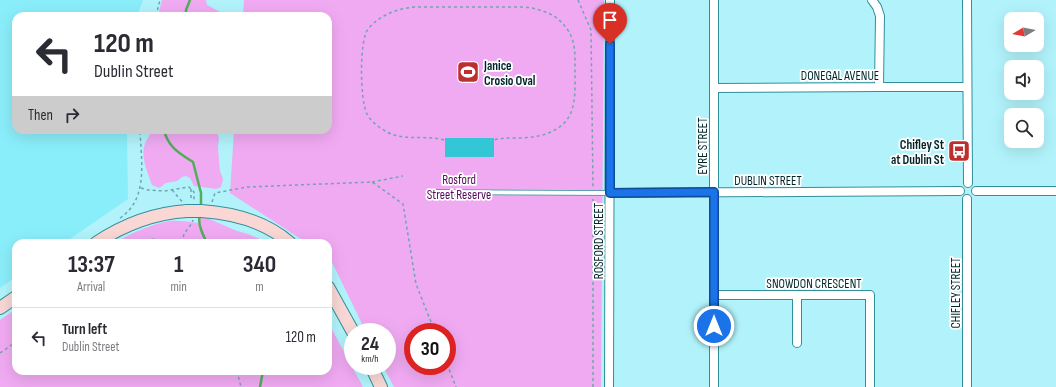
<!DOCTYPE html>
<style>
:root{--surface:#fff;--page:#f2f2f3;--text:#2b2b33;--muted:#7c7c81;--line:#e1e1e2}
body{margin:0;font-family:"Sofia Sans Condensed",sans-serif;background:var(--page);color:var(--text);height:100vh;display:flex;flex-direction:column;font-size:15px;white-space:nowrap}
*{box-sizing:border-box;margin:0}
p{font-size:13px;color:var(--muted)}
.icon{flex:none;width:22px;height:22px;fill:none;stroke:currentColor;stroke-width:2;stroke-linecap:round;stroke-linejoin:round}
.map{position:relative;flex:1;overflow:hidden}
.side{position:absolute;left:12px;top:239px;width:320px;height:136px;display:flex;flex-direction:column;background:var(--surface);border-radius:12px;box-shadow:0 4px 16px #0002}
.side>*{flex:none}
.top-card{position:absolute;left:12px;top:12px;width:320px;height:122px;border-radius:12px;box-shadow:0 4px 16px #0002;background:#fff;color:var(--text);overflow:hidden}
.needle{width:26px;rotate:260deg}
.buttons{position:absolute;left:1004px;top:12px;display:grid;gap:8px}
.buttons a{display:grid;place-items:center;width:40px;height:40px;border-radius:8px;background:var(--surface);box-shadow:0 4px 16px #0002;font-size:20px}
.speed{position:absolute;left:344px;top:323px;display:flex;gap:8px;font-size:20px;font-weight:700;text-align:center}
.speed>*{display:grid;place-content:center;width:52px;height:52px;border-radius:50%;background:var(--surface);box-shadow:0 4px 16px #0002;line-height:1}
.speed small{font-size:10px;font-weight:400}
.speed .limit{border:6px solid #d22;background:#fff;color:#111}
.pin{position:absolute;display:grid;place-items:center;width:34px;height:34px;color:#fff;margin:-41px -17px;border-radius:50% 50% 50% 0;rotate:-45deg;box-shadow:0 0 4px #0007}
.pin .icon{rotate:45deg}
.me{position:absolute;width:44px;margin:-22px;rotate:0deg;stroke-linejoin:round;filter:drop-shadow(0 0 3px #0008)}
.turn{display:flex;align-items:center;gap:14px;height:84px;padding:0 16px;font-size:18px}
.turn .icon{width:52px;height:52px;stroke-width:2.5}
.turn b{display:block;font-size:28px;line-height:34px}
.then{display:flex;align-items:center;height:38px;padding:0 16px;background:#0003;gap:8px;font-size:15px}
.eta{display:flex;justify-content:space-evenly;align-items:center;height:68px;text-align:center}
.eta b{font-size:24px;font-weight:700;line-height:28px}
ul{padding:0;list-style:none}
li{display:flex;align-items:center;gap:12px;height:60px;padding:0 16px;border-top:1px solid var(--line)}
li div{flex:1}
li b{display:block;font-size:15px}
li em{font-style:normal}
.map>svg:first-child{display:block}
</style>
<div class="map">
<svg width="1056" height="387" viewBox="0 0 1056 387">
<rect width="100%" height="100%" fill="#b2f3fb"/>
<path fill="#8aeefa" d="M0,0H143L137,16H16V130H127L128,199L64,243H16V277L0,288Z"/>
<path fill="#f0aaf2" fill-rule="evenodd" d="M162,0H206L207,5L224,14V16H158Z
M244,0H604L601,387H394L383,366H387V332H366L330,258L328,257V243H307L230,193L234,130H328V16H243ZM413,332H447V366H413Z
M151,130H216L219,138L218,146L219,161L220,171L223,179L221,187L216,189L194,186L190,178L186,176L182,177L177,181L166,183L159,188L152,185C148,173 140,157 145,144C146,139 151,136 151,130Z
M200,215L237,231L248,234L269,243H115C131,233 151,224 170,221C178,220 189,222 198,223Z
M16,309V371H328V322L363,387H0V320Z"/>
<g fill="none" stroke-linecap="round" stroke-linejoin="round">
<path stroke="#51ae5a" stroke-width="2.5" d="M186,16V10L190,0
M164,130C168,147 179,153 193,162L201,193V208
M200,215C197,223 203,235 207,243
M260,387L263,371"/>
</g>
<path fill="#33c6d6" d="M445,138H494V157H445Z"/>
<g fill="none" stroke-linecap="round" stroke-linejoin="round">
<g stroke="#318f99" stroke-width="5.5">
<path id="lane" d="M432,192L610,193"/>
</g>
<g stroke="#318f99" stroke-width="10">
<path id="street" d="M872,0L877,7L880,16L879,87
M967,0L968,183
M714,88L879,87H967
M976,191H1056
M610,193L960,191
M967,199V387
M714,295H870V387
M797,343V295
M609,387L610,0
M714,387V0"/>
</g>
<g stroke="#318f99" stroke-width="14">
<path id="secondary" d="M201,211C232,213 266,222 290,243
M96,243C123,225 155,213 187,211
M328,287L353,332
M0,308L16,297
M371,366L381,387"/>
</g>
<path stroke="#6fa5ac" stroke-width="1.5" stroke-dasharray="3 3" stroke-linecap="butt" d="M578,0L591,30L593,188
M156,16L160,0
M444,140C423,134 402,143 382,129C376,125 370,120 367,114C360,100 359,41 368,29C380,15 396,9 414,7H525C541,9 557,14 567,29C576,41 575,56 575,70C575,88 577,113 562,125C549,136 532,138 516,138C508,138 501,138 494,140
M372,182L403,176
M141,188L148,190L164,191L189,187L194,192V202
M191,189V201
M172,190C176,194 179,199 183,202
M212,202L215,193L247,187L372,182L403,204L416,284L435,332
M120,218C149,199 141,160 140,130
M81,243L86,240
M134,243C145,238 159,238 170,243
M182,243L184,234L192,223L193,220
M0,353L16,342
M447,364L456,387
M237,371L241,387
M593,387V199"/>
<use href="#lane" stroke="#fff" stroke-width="4"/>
<use href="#street" stroke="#fff" stroke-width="8"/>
<use href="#secondary" stroke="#f8d7d4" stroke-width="12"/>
<g stroke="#318f99" stroke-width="14" stroke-linecap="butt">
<path id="secondary-bridge" d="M187,211H201"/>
</g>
<use href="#secondary-bridge" stroke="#f8d7d4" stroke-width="12"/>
</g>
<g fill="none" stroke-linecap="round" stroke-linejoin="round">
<g stroke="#114b97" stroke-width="10">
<path id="route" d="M610,44V193L714,192V326"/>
</g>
<use href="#route" stroke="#1a73e8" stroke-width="7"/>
</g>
<defs>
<g id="stadium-square" transform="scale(1.15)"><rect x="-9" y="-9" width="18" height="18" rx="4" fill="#bd2e2e" stroke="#fff"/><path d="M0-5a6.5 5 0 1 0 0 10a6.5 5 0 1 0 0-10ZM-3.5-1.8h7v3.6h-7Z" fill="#fff"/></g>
<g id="bus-square" transform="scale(1.15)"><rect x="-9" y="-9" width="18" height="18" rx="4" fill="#bd2e2e" stroke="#fff"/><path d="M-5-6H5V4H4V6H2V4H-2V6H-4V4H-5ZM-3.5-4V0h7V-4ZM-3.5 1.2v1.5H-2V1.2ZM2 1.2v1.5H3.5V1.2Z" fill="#fff"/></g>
</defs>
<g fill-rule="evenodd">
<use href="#stadium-square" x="468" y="72"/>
<use href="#bus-square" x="959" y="151"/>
</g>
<g text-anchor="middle" stroke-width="3.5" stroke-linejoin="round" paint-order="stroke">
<g font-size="13" font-weight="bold" fill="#002529" stroke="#fff" text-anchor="start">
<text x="484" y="70">Janice<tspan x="484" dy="15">Crosio Oval</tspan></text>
<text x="944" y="149" text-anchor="end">Chifley St<tspan x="944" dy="15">at Dublin St</tspan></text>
</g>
<g font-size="13" fill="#002529" stroke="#fff">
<text x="840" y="80">DONEGAL AVENUE</text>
<text transform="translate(702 146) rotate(-90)" y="5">EYRE STREET</text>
<text x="768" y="185">DUBLIN STREET</text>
<text transform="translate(598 241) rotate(-90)" y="5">ROSFORD STREET</text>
<text x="814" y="288">SNOWDON CRESCENT</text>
<text transform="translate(955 293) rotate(-90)" y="5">CHIFLEY STREET</text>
</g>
<g font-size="13" fill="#56075a" stroke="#fff">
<text x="459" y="184">Rosford<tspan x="459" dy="15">Street Reserve</tspan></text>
</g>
</g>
</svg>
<div class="buttons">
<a><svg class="needle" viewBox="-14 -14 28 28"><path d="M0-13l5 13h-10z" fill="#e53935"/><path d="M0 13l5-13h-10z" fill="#7c7c81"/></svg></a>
<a><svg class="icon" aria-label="sound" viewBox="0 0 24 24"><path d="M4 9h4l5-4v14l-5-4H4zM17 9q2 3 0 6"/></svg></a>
<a><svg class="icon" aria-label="search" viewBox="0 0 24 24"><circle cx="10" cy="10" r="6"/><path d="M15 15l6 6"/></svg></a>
</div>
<div class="speed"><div>24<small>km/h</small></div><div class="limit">30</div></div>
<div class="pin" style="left:610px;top:44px;background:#d93025"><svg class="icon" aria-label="arrive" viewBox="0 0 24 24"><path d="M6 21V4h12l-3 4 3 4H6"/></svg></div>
<svg class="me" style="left:714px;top:326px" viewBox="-20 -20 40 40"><circle r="17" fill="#1a73e8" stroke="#fff" stroke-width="3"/><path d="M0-11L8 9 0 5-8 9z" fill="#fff"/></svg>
<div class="top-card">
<div class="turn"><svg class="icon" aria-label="left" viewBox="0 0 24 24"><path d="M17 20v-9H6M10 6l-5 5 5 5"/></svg><div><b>120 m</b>Dublin Street</div></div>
<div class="then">Then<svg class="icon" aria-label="right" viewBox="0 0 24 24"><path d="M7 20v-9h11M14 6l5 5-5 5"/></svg></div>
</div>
<section class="side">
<div class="eta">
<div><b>13:37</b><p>Arrival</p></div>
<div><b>1</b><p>min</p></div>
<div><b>340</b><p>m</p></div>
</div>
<ul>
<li><svg class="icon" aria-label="left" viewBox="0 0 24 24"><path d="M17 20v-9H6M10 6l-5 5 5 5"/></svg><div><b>Turn left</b><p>Dublin Street</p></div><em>120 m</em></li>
</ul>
</section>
</div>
